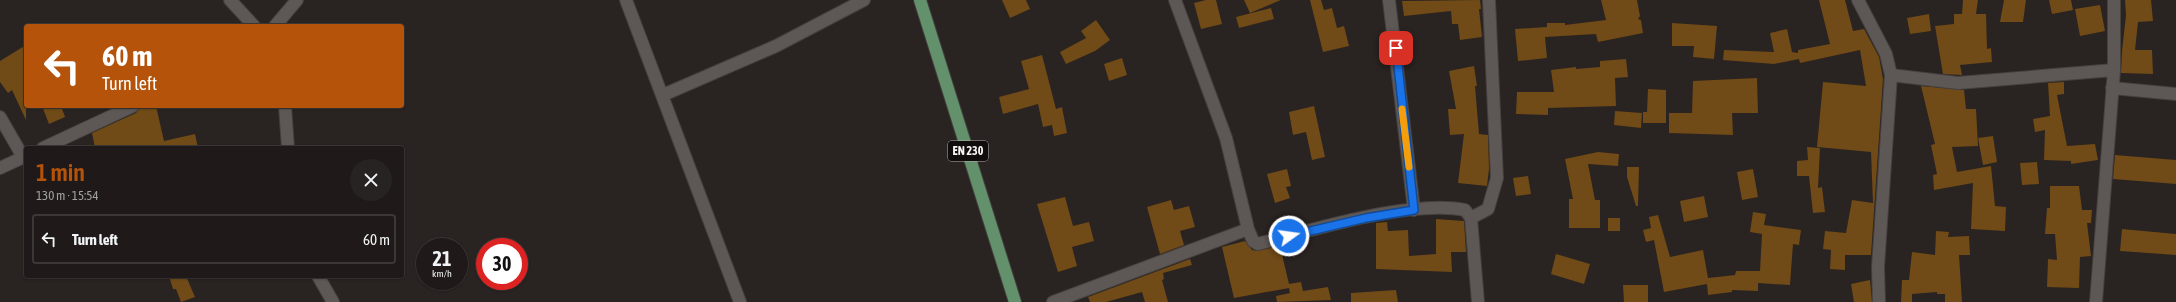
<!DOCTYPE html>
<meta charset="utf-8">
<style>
:root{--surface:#1f1a19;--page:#272322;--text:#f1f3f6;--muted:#a1a1a2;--line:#3c3838;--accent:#b45309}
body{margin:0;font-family:"Asap Condensed",sans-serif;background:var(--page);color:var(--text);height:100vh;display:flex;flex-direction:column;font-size:15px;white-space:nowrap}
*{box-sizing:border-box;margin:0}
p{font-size:13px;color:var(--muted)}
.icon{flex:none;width:22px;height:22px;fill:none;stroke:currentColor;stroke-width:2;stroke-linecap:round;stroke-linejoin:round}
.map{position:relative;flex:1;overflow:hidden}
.panel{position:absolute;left:24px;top:146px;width:380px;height:132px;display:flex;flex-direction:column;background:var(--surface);border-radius:4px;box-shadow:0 1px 3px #0004,0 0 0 1px var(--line)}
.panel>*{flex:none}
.guide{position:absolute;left:24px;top:24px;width:380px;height:84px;border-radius:4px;box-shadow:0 1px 3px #0004,0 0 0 1px var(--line);background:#b45309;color:#fff;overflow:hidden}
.speed{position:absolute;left:416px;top:238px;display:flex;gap:8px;font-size:20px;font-weight:700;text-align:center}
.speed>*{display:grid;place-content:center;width:52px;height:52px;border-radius:50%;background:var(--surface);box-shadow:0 1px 3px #0004,0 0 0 1px var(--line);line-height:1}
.speed small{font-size:10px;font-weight:400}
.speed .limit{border:6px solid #d22;background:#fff;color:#111}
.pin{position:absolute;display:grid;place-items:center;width:34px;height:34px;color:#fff;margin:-17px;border-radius:8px;box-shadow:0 2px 6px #0006}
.me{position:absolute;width:44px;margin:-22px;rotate:76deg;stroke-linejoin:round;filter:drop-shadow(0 0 3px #0008)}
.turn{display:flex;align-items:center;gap:14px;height:84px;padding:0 12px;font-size:18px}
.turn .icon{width:52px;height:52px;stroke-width:2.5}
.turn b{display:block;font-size:28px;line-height:34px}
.round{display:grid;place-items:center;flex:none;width:42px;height:42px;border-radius:21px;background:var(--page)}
.summary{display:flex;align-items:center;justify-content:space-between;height:68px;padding:0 12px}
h1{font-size:24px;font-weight:600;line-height:30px;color:var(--accent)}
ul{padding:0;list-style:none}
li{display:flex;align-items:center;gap:12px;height:50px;margin:0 8px 6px;padding:0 4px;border:2px solid var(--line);border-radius:4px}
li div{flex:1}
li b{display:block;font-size:15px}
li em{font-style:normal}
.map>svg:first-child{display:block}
</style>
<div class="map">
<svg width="2176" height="302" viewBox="0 0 2176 302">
<rect width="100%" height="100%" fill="#292321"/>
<path fill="#704a17" d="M1002,0H1026L1030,9L1010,18Z
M1206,0H1216L1222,24L1201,29L1194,3Z
M1244,0H1281L1250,13Z
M1310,0H1321L1324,10L1332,8L1337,28L1344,26L1349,46L1323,52Z
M1480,0L1481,9H1479L1482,37L1460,40L1458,24H1452L1451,11L1404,16L1402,1Z
M1601,0H1637L1640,16L1638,19L1641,20L1643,33L1598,42L1596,34L1545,37L1547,58L1518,61L1515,29L1547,27V23H1565V25L1606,20Z
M1819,0H1845L1853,31L1864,29L1879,57L1883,79L1871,255H1845V270L1830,269L1831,250L1823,249L1825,231L1846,233L1852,200L1873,203L1871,152L1817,147L1823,82L1866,86L1860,50L1800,63L1799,59L1774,64L1723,60L1724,50L1774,52L1770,33L1787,29L1792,52L1798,53V50L1830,44Z
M1963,0H1978L1976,14H1986L1987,49L1991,48L1992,62L1960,65L1962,75L1943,74L1935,26L1954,24V14H1962Z
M2004,0H2026L2023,22H2000Z
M2049,0H2071L2073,10L2052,14Z
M2125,0H2151L2153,21L2138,22L2135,50H2152L2153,74L2121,73L2122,51L2126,15Z
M2100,5L2105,31L2080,36L2075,9Z
M1271,8L1274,19L1239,28L1236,17Z
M1929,14L1931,31L1910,34L1907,18Z
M1096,20L1110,40L1095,51L1066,64L1060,52L1086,38L1081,31Z
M1672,23L1717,26L1714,59L1693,57L1694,46H1672Z
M26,45V120L12,90L8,93L0,82V61Z
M1042,55L1056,109L1062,107L1067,133L1054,136L1052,125L1043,127L1038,104L1003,114L999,97L1029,89L1021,61Z
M1122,58L1127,75L1109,81L1104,64Z
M1626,59L1628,77L1615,78L1616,106L1548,108V115L1516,114L1517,92H1554L1551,70L1576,67V69L1600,67V61Z
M1474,66L1477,86H1475L1479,134L1488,135L1489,169L1487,186L1458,183L1464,134L1450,135L1448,109H1456L1449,71Z
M1757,78L1758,113H1732L1733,135L1669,133V113H1692L1693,81Z
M2064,82V94L2057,95L2067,146L2095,144L2098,160L2071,164V161L2044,160L2045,130L2035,132L2033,119L2050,116L2048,83Z
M1921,86L1964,90L1966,109H1976L1978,146L1952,147L1957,172L1991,166L1995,206L2006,207L2005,231L1971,229L1973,183L1934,190L1933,175L1937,174L1931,145L1935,144Z
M1648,89L1666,90V123H1643V112H1647Z
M42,106H61L65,117L49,124Z
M156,106L164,141L195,134L198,148H95L92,133L136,113L140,107Z
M1314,106L1325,157L1312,160L1306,132L1293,135L1289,112Z
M1615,111L1642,113L1641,128L1614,125Z
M1993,136L1997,162L1983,165L1978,138Z
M1807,147L1820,148L1818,188L1822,187L1825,212L1813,213L1809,176H1797V161L1808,160Z
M1598,152L1619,154L1618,166L1588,164L1595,200H1600V228H1569V199H1573L1565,159Z
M2115,155L2176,160V184L2113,179Z
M2037,162L2039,184L2022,185L2020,163Z
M1627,167H1639L1638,206H1636L1627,177Z
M1287,169L1291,186L1286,187L1290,198L1275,203L1267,174Z
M1753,169L1758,197L1742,200L1737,172Z
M1528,176L1531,194L1516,196L1513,178Z
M2050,186H2079L2082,210H2092L2091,223H2087L2091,256L2080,257L2079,288L2047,287L2048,259L2057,260L2055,234H2045L2047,208H2050Z
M1704,196L1708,217L1684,222L1680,201Z
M1065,197L1073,226L1089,222L1094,241L1072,247L1077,266L1058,272L1037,204Z
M1171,200L1174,210L1189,206L1195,227L1180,231L1184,245L1160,254L1147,207Z
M1753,212L1766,214L1764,225L1801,230L1799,245L1793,244L1790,285L1758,283V291L1732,290V292L1708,295L1707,284L1664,292L1654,240L1646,242L1643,230L1651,228L1649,217L1658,215L1670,257L1703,250L1708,278L1735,275L1736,271H1760L1762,234L1750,232Z
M1608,218H1620V231H1608Z
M1436,219L1464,221L1466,252H1451L1452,272L1376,269V223L1387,222L1388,231L1408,230L1409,256L1436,254Z
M2122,229L2176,234V255L2120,251Z
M1936,231L1949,232L1948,237L1969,236L1970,255H1959L1962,302H1945V294H1937V292L1912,294V302H1901L1902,280H1909L1912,252L1935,255Z
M1245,241L1252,250L1257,251L1280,246L1289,284L1301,282L1303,291L1328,287L1331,300L1277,302L1276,296L1290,293L1289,288L1234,298L1222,247Z
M1556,254L1590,264L1584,284L1551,274Z
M1190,259L1192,265L1163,273L1164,279L1162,280L1168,302H1145L1142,292L1106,302H1090L1088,297Z
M169,276H186L195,297L181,302L176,289H173Z
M1870,280L1872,302H1854L1851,284Z
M1623,285H1648V302H1624Z
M1396,290L1398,302H1351V293Z"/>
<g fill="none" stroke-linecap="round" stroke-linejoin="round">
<g stroke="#44403e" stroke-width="14">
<path id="minor" d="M230,0L254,26
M626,0L740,302
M1389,0L1414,210
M1858,0L1886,54L1891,75L1878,267L1879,302
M275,26L297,0
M1891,75L1958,83L2114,70
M2112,88L2176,94
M663,95L776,46L864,0
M285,106L288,148
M0,117L23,157
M43,148L133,106
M0,168L26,156
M1471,218L1488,209L1497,178L1489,0
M1248,229L1253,241L1258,244C1313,230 1411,199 1465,210L1471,218L1478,302
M318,276L333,302
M1053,302L1248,229L1226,138L1175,0
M2096,302L2114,70V0"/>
</g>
<g stroke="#44403e" stroke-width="14">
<path id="primary" d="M920,0L1015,302"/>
</g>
<use href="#minor" stroke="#5d5755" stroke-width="12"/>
<use href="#primary" stroke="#62916b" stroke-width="12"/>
</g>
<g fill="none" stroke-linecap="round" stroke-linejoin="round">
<g stroke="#114b97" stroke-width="10">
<path id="route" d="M1289,236L1366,218L1414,210L1396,48"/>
</g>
<use href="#route" stroke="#1a73e8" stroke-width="7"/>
<path stroke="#f59e0b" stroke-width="7" d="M1402,109L1409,167"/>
</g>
<g text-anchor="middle" stroke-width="4" stroke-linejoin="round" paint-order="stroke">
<rect fill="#100d0c" stroke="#b2afad" stroke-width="1" x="948" y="141" width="40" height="20" rx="3"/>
<g font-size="12" font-weight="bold" fill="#f8f4f2">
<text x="968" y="155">EN 230</text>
</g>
</g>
</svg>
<div class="speed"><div>21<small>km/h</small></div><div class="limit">30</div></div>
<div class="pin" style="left:1396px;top:48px;background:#d93025"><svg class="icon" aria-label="arrive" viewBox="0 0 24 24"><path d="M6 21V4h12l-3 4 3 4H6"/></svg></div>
<svg class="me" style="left:1289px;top:236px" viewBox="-20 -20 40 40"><circle r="17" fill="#1a73e8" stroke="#fff" stroke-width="3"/><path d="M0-11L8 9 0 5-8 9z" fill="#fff"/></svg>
<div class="guide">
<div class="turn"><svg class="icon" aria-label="left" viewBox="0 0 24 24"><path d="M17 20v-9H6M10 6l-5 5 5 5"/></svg><div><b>60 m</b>Turn left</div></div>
</div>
<section class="panel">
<div class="summary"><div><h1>1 min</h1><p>130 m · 15:54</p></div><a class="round"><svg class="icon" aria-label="close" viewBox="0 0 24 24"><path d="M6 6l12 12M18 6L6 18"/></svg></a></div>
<ul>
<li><svg class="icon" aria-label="left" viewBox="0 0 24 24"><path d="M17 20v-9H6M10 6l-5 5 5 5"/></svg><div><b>Turn left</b></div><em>60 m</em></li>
</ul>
</section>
</div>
